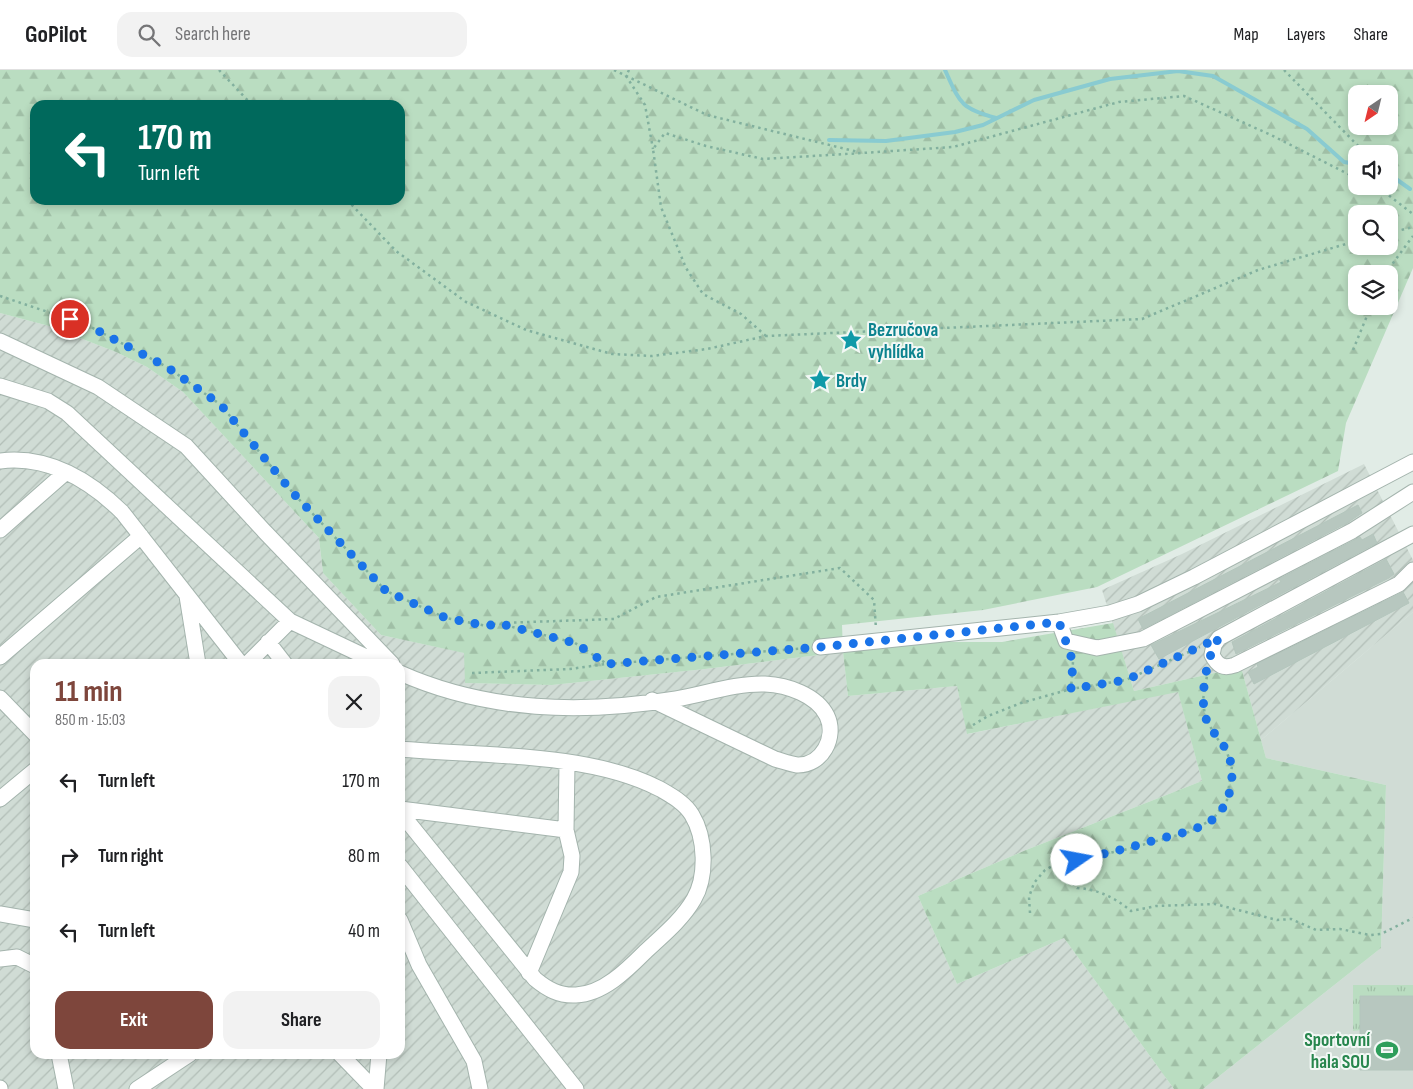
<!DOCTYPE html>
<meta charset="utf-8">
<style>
:root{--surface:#fff;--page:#f2f2f2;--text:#202124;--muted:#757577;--line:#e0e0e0;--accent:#7e463c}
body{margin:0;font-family:"Sofia Sans Condensed",sans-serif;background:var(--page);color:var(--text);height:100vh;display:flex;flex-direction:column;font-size:19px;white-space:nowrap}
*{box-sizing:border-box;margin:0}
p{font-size:16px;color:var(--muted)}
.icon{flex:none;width:28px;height:28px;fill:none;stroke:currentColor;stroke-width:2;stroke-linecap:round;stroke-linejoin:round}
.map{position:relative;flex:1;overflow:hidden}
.side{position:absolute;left:30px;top:589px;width:375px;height:400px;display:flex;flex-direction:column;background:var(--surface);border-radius:15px;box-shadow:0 2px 8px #0003}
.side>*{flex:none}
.banner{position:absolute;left:30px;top:30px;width:375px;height:105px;border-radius:15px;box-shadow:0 2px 8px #0003;background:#00695c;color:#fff;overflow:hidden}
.needle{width:32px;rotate:215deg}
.controls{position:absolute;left:1348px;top:15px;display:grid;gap:10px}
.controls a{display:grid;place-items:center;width:50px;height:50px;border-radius:10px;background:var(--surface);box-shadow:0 2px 8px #0003;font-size:25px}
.pin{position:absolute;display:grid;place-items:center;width:42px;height:42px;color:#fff;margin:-21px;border:2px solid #fff;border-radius:50%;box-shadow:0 1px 5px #0007}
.me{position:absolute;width:55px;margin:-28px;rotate:78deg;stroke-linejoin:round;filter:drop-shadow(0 0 4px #0008)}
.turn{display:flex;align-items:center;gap:18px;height:105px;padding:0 25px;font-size:22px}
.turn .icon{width:65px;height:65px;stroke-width:2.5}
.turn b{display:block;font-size:35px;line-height:42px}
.round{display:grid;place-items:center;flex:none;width:52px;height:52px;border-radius:15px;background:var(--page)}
.head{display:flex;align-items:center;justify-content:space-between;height:85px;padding:0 25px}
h1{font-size:30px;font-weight:700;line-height:38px;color:var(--accent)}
.button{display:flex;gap:10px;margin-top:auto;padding:10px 25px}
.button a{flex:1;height:58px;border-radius:15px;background:var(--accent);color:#fff;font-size:20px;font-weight:700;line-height:58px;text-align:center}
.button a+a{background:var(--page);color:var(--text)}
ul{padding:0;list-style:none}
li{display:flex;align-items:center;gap:15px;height:75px;padding:0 25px}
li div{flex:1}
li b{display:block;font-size:19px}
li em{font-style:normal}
header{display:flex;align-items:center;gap:30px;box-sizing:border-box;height:70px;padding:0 25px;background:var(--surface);border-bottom:1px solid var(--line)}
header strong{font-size:24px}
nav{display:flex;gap:28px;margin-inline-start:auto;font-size:18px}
.search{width:350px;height:45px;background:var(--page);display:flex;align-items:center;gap:12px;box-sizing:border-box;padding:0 18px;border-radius:15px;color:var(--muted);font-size:19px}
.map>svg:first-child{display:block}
</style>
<header>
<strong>GoPilot</strong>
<div class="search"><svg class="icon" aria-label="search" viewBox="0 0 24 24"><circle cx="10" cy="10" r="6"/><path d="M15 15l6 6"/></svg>Search here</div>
<nav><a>Map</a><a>Layers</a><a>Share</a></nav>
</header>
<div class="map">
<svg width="1413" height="1019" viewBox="0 0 1413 1019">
<defs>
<pattern id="industrial-furrows" width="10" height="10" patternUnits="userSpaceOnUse" patternTransform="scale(1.25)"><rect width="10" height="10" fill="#d0dcd5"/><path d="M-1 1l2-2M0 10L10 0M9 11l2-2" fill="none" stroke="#b2beb7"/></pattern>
<pattern id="grass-tufts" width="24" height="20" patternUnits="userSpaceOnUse" patternTransform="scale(1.25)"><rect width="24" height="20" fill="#baddc1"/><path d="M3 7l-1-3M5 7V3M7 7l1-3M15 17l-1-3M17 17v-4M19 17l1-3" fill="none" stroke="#a0bfa6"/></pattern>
<pattern id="forest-firs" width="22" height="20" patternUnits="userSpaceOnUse" patternTransform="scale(1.25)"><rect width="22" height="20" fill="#baddc1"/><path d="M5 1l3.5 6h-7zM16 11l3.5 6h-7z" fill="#a0bfa6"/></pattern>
</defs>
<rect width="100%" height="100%" fill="#e1ece6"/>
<path fill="#d0dcd5" d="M1413,542V1019H1203L1381,878L1386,715L1266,688L1261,670Z"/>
<path fill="url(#industrial-furrows)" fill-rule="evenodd" d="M0,243L49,256L116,282L147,297L183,322L319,468L323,503L381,565L465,583V613L552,615L705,599L843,582L848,626L957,616L968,664L1178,621L1202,711L1026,780L918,826L957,914L1064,868L1174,1019H0ZM35,594H400V984H35Z
M1364,394L1413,490V542L1261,670L1241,597L1134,621L1102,520L1182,484Z"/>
<path fill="url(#grass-tufts)" d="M1353,915H1413V926L1360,960L1353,961Z"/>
<path fill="url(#forest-firs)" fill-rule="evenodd" d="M0,0H1413V198L1346,353L1338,401L1097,517L983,540L842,555L843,581L938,572H1002L1113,553L1134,621L1241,597L1266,688L1386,715L1381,878L1203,1019H1174L1064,868L957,914L918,826L1026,780L1202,711L1178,622L967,664L957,616L848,626L843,582L705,599L552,615L465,613L464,583L381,565L323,503L319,468L183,322L147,297L116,282L49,256L0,243ZM1356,24H1389V56H1356ZM35,35H400V130H35ZM1356,84H1389V116H1356ZM1356,144H1389V176H1356ZM1356,204H1389V236H1356Z"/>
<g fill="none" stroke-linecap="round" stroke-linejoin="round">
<path stroke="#89cbd1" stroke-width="4" d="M945,0C960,33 960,38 996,48
M829,70L886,71L955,62L983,55L1034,30L1110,9L1178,1L1213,6L1307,59L1344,92L1356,94
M1389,104L1410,119"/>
</g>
<path fill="#b7c7bf" stroke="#b4c6bd" d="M1358,435L1362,443L1347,453L1143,559L1138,549Z
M1373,464L1377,473L1159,589L1151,575L1275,515L1281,512L1279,509L1360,467L1362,470Z
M1386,489L1394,504L1389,508L1236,584L1232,572Z
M1403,522L1409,533L1254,614L1248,602L1258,597L1257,594Z
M1360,926H1413V1000H1360Z"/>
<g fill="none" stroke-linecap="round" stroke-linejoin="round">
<g stroke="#a4b4ad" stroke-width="17">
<path id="minor" d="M0,271L98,317L186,376L265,462L392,594
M0,316L48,331L67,343L290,551L381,594
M0,391C48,385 89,410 122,442L241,594
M0,460L66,402
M1413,464L1219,568L1214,575L1212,585C1218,596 1223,599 1235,595L1399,514L1413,500
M187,526L198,594
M1059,552L1066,571L1097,578L1143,569L1352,461L1413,422
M268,572L285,594
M820,577L1059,552L1110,543L1138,534L1194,507L1413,392
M0,587L141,466
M247,594L290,551
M400,603C488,642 582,644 676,629C705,624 736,613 765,614C787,615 817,625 827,646C837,667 822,696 797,695C790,694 782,691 775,689L652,630
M0,628L35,664
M400,679C479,686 590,682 660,719C672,726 685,733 692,745C706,768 707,807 694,829C682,850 662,866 645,882C627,900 603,924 576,925C559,926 547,919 535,909L400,742
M0,729L35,700
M400,739L566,760
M400,796L576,1019
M0,844L35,850
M400,850L419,895L474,991L480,1019
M0,889L17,887L35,896
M529,903L571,802L572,786L566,760L567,693
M59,984L66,1019
M340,984L374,1019
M0,1018V1019
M137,1019L190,984
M376,1019L379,984"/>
</g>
<path stroke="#82b09e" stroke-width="2.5" stroke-dasharray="2.5 4" stroke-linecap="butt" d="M219,0L252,35
M614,0L707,45L858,82
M629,0L626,6L645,35L653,79
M1284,0L1366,84
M1372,116L1387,124L1413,144
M1385,116L1387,124
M347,130L396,181L466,232L526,260L612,284L652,286L707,279L766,266L1142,249L1258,200L1356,171
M1389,163L1413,157
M1385,204L1413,166
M0,226L87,255L167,297L221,335L293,423L386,521L446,548L487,556L497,553L575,573L607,594L808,578
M766,266L741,244L703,224L686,198L661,137L653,79L665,63L706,76L763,89L862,83L953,77L1119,32L1184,26L1271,65L1356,108
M1353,280L1371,236
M501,553L614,549L656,527L840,498L874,530L876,559
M1071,586L1073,592L1071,619
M472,603L570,599L606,594
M973,655L988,646L1021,633L1071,619L1126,610L1200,577
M1054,795L1077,818C1097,819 1116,828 1131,841L1156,836L1215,834L1277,850L1291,849L1316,860L1340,859L1370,865L1381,864L1413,848
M1030,843L1029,827L1034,813L1045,800L1056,794L1124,780L1189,762L1213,749L1227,730L1232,696L1226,680L1214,664L1205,646L1203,630L1208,600"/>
<use href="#minor" stroke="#fff" stroke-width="15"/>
</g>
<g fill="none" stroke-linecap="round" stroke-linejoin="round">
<path stroke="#1a73e8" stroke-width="9" stroke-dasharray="0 16.2" d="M70,249L87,255L167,297L221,335L293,423L386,521L446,548L488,556L497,553L575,573L607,594L820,577L1059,552L1073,592L1071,619L1126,610L1219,568C1207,584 1200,625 1205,645C1208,659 1220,668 1226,680C1238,701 1231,736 1212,750C1196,761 1177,764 1159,769C1132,777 1105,784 1077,790"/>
</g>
<defs>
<g id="sight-bare" transform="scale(1.725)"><path d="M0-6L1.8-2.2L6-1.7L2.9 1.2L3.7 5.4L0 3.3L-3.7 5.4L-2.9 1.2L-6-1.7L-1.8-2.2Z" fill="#0f9aa8" stroke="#f2f8f5" stroke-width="2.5" paint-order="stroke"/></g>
<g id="stadium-bare" transform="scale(1.725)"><path d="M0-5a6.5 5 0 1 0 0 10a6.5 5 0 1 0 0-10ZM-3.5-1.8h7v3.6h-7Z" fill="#2e9e5b" stroke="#f2f8f5" stroke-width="2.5" paint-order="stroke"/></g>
</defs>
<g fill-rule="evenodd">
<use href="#sight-bare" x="851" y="270"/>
<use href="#sight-bare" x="820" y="310"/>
<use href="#stadium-bare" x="1387" y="980"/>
</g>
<g text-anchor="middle" stroke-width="4" stroke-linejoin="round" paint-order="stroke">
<g font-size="19" font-weight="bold" fill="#0d838f" stroke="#f2f8f5" text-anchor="start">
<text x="868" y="266">Bezručova<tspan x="868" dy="22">vyhlídka</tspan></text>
<text x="836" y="317">Brdy</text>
</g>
<g font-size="19" font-weight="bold" fill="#27864d" stroke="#f2f8f5" text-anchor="end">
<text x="1370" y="976">Sportovní<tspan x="1370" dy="22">hala SOU</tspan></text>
</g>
</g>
</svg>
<div class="controls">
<a><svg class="needle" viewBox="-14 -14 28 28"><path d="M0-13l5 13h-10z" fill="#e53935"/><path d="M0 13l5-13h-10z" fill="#757577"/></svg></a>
<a><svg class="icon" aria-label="sound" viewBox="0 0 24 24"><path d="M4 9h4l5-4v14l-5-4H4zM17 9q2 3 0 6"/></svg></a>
<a><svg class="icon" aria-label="search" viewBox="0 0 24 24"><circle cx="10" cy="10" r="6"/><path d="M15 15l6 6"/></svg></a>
<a><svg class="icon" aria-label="layers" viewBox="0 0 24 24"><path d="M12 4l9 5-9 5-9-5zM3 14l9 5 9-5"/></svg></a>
</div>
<div class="pin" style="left:70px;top:249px;background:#d93025"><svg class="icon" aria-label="arrive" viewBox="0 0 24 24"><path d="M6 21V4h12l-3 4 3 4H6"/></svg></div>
<svg class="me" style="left:1077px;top:790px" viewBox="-20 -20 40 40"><circle r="19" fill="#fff"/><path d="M0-13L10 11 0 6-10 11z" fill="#1a73e8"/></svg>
<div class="banner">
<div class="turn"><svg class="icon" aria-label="left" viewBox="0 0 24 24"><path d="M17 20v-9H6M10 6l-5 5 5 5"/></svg><div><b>170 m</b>Turn left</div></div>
</div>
<section class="side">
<div class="head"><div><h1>11 min</h1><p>850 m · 15:03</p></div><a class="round"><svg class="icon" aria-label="close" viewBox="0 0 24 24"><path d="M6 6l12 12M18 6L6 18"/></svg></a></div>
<ul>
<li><svg class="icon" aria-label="left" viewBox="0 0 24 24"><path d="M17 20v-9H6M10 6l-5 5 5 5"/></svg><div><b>Turn left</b></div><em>170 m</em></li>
<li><svg class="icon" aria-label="right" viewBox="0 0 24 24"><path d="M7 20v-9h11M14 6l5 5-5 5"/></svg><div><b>Turn right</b></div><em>80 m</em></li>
<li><svg class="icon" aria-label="left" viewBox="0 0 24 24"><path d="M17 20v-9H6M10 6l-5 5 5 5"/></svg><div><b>Turn left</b></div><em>40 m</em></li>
</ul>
<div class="button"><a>Exit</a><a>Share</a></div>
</section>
</div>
